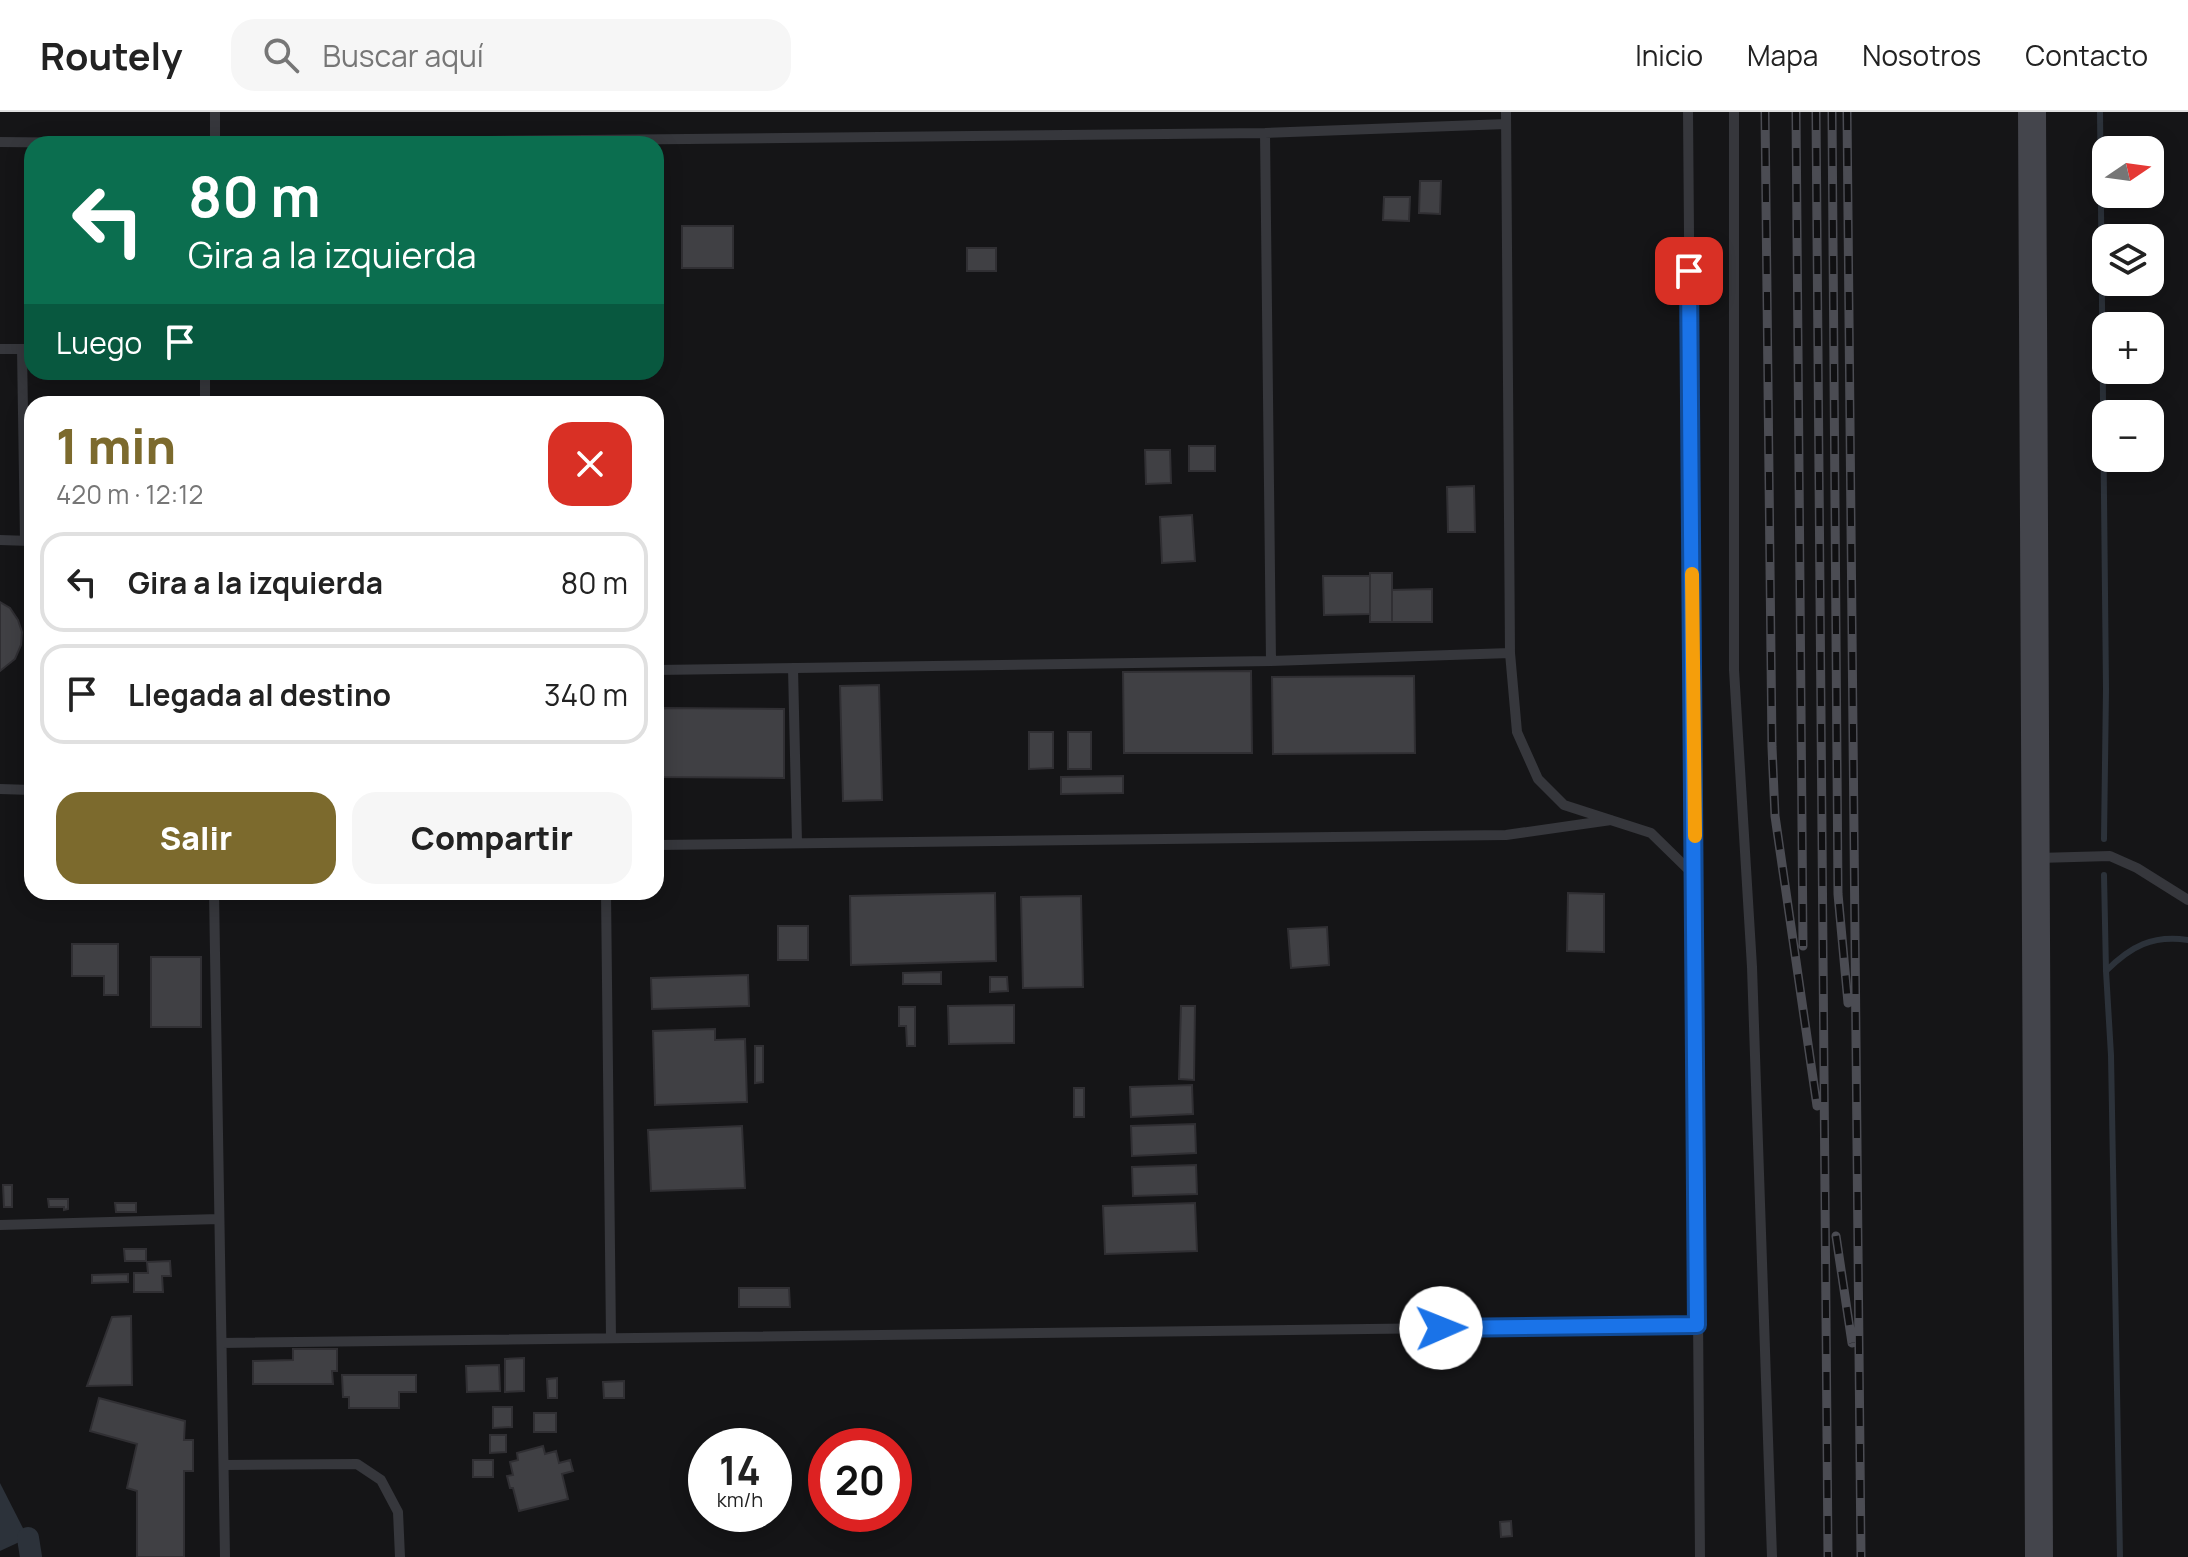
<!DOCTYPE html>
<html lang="es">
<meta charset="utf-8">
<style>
:root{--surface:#fff;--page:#f6f6f6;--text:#222;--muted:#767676;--line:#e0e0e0;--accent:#7c6a2d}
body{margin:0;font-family:Manrope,sans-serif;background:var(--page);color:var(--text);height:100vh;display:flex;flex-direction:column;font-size:30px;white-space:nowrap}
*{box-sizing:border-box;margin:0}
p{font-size:26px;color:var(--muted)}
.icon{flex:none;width:44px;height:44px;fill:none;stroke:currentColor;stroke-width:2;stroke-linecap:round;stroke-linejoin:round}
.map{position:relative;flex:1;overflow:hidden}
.details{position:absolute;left:24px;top:284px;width:640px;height:504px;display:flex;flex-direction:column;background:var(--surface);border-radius:24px;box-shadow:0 4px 20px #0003}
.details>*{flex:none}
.hud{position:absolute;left:24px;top:24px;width:640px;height:244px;border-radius:24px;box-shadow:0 4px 20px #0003;background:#0b6e4f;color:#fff;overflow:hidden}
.needle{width:52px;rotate:77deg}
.buttons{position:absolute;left:2092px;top:24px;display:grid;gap:16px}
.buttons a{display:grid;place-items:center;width:72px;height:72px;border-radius:16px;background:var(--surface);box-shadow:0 4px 20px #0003;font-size:40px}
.speed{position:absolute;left:688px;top:1316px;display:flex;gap:16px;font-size:40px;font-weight:700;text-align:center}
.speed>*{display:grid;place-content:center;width:104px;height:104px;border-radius:50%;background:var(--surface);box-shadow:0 4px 20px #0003;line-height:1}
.speed small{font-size:20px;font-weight:400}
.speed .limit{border:12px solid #d22;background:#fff;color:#111}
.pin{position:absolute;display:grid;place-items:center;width:68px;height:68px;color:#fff;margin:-34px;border-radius:16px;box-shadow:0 4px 12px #0006}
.me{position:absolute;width:88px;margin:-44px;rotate:89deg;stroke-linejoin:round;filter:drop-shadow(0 0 6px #0008)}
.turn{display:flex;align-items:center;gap:28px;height:168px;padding:0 32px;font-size:36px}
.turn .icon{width:104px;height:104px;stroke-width:2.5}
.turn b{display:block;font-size:56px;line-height:68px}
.then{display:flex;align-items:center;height:76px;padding:0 32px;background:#0003;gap:16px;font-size:30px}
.round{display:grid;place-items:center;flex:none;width:84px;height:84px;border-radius:24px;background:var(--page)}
.summary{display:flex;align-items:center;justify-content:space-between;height:136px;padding:0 32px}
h1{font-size:48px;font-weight:800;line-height:60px;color:var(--accent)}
.primary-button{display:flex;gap:16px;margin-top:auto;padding:16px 32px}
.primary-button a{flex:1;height:92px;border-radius:24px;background:var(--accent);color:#fff;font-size:32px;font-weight:800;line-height:92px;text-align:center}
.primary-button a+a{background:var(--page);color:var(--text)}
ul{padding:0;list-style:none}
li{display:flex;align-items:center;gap:24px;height:100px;margin:0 16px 12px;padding:0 16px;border:4px solid var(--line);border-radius:24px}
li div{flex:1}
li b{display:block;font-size:30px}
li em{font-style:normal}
header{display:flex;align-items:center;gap:48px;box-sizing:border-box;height:112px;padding:0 40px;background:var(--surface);border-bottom:2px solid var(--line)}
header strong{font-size:38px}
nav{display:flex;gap:44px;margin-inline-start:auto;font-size:28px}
.search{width:560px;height:72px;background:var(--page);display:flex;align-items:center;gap:20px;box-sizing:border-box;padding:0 28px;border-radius:24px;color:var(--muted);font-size:30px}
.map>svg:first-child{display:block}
</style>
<header>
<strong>Routely</strong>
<div class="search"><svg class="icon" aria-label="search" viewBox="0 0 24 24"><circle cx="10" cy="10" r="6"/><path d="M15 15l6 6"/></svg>Buscar aquí</div>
<nav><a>Inicio</a><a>Mapa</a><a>Nosotros</a><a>Contacto</a></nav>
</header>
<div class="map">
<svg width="2188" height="1445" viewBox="0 0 2188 1445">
<rect width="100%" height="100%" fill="#151517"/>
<path fill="#2c323a" d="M0,1371L28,1426L0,1439Z"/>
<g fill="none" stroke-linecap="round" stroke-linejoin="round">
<path stroke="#2c323a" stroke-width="6" d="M2100,0L2106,577L2104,727
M2104,763L2106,859L2111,943L2120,1445
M2106,859C2131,834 2152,823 2188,828"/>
<path stroke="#2c323a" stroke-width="22" d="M28,1426L31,1445"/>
</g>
<path fill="#404044" stroke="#302f33" stroke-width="2" d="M1420,69H1441L1440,102L1419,101Z
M1384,85H1410L1409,109L1383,108Z
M682,114H733V156H682Z
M967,136H996V159H967Z
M385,260H606L386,265Z
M1189,334H1215V359H1189Z
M1145,338H1170L1171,371L1146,372Z
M1474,374L1475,420H1448L1447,375Z
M1192,403L1195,449L1162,451L1160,405Z
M1370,461H1392V510H1370Z
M1323,464H1370V502L1324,503Z
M1432,477V510H1392V478Z
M0,490L10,496L18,508L22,520L21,533L15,547L0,559Z
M1251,559L1252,641H1124L1123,560Z
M1414,564L1415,641L1273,642L1272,565Z
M879,573L882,688L843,689L840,574Z
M659,596L784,597V666L658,665Z
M1029,620H1053V656L1029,657Z
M1068,620H1091V657H1068Z
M1123,664V681L1061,682V665Z
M64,780H114V787H64Z
M995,781L996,849L851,853L850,784Z
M1568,781L1604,782V840L1567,839Z
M1081,784L1083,875L1023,876L1021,785Z
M778,814H808V848H778Z
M1327,815L1329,853L1291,856L1288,817Z
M72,832H118V883H104V864H72Z
M151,845H201V915H151Z
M941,860V872H903V861Z
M748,863L749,894L652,897L651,866Z
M990,865H1007L1008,879L990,880Z
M1014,893V931L949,932L948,894Z
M1181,894H1195L1194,968L1179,967Z
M899,895H915V934H907L906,914H899Z
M715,917V928L745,927L747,990L655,993L653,919Z
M755,934H763V970L755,971Z
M1192,973L1193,1002L1131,1005L1130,975Z
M1074,976H1084V1005H1074Z
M1195,1012L1196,1041L1132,1044L1131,1014Z
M742,1014L745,1076L651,1079L648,1018Z
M1196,1053L1197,1082L1133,1084L1132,1055Z
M3,1073H12V1095H4Z
M48,1087H68V1097L64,1098V1095H49Z
M115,1091H136V1100H116Z
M1195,1091L1197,1139L1105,1142L1103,1094Z
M124,1137H146V1149H125Z
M170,1149L171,1164H162L163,1180H134V1161H148L147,1150Z
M128,1162V1170L92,1171V1163Z
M739,1176H789L790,1195H739Z
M131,1204L132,1273L87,1274L112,1205Z
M293,1237H337V1259H332L333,1272H253V1249L293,1248Z
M524,1246V1279L505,1280V1247Z
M499,1253L500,1279L467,1280L466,1254Z
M342,1263H416V1280H399V1296H349V1285H343Z
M557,1266V1286H548L547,1267Z
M624,1269V1286H604L603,1270Z
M99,1286L185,1309L184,1328H193V1359H184V1445H137V1379L127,1376L137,1332L90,1319Z
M493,1295H512V1315L493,1316Z
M534,1301H556V1320H534Z
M490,1323H506V1340L490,1341Z
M543,1334L545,1342L556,1339L559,1351L570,1348L573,1359L562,1362L568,1387L519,1399L513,1376H510L507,1364L513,1363L510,1350L518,1348L517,1341Z
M473,1348H493V1365H473Z
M1511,1409L1512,1424L1501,1425L1500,1410Z"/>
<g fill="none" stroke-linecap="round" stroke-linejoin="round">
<path stroke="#36373c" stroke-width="10" d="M215,0V31
M1506,0L1510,541L1517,620L1538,667L1564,693L1651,721L1695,764
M1688,0L1700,1445
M1734,0V558L1752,855L1772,1445
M1265,21L1271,549
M0,30L201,32L1265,21L1506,12
M0,237H32
M22,237L25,429
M205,260V292
M0,428L30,429
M793,556L797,730
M656,558L1271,549L1510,541
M0,677L32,678
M656,733L1506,723L1611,708
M2038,746L2110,744L2137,756L2188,788
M214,780L225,1445
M606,780L611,1226
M0,1113L219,1107
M222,1231L1697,1213
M224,1353L357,1352L381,1368L398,1400L400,1445"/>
<path stroke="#44454c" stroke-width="28" d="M2032,0L2039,1445"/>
<g stroke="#4b4c53" stroke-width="9">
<path id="rail" d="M1765,0L1772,635L1775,704L1817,994
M1796,0L1803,834
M1816,0L1828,1445
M1832,0L1838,782L1848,891
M1847,0L1861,1445
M1836,1124L1852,1231"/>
</g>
<use href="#rail" stroke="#101012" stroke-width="6" stroke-dasharray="18" stroke-linecap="butt"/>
</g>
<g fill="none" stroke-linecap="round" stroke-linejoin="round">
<g stroke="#114b97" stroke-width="20">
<path id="route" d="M1441,1216L1697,1213L1689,159"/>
</g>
<use href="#route" stroke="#1a73e8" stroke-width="14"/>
<path stroke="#f59e0b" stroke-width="14" d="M1692,462L1695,724"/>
</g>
</svg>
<div class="buttons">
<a><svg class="needle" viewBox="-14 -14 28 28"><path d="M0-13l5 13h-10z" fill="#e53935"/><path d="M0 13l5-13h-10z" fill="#767676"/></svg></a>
<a><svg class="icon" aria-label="layers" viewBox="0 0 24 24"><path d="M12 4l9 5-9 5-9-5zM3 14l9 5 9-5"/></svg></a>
<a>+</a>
<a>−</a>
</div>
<div class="speed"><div>14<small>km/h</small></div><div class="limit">20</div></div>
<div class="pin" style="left:1689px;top:159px;background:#d93025"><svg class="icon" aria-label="arrive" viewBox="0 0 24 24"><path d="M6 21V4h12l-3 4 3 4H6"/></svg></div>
<svg class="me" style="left:1441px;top:1216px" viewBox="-20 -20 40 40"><circle r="19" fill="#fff"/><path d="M0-13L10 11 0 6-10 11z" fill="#1a73e8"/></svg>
<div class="hud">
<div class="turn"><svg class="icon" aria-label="left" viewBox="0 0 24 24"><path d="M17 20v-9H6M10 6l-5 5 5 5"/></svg><div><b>80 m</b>Gira a la izquierda</div></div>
<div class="then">Luego<svg class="icon" aria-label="arrive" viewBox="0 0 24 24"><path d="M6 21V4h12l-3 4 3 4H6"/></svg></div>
</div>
<section class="details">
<div class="summary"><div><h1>1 min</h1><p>420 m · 12:12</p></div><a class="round" style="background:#d93025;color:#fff"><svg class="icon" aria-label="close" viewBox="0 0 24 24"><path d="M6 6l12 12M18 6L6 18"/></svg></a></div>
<ul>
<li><svg class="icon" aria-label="left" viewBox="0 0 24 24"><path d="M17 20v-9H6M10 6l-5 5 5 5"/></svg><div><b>Gira a la izquierda</b></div><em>80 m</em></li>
<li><svg class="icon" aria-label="arrive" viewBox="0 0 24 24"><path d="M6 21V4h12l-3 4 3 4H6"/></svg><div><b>Llegada al destino</b></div><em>340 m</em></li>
</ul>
<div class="primary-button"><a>Salir</a><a>Compartir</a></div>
</section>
</div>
